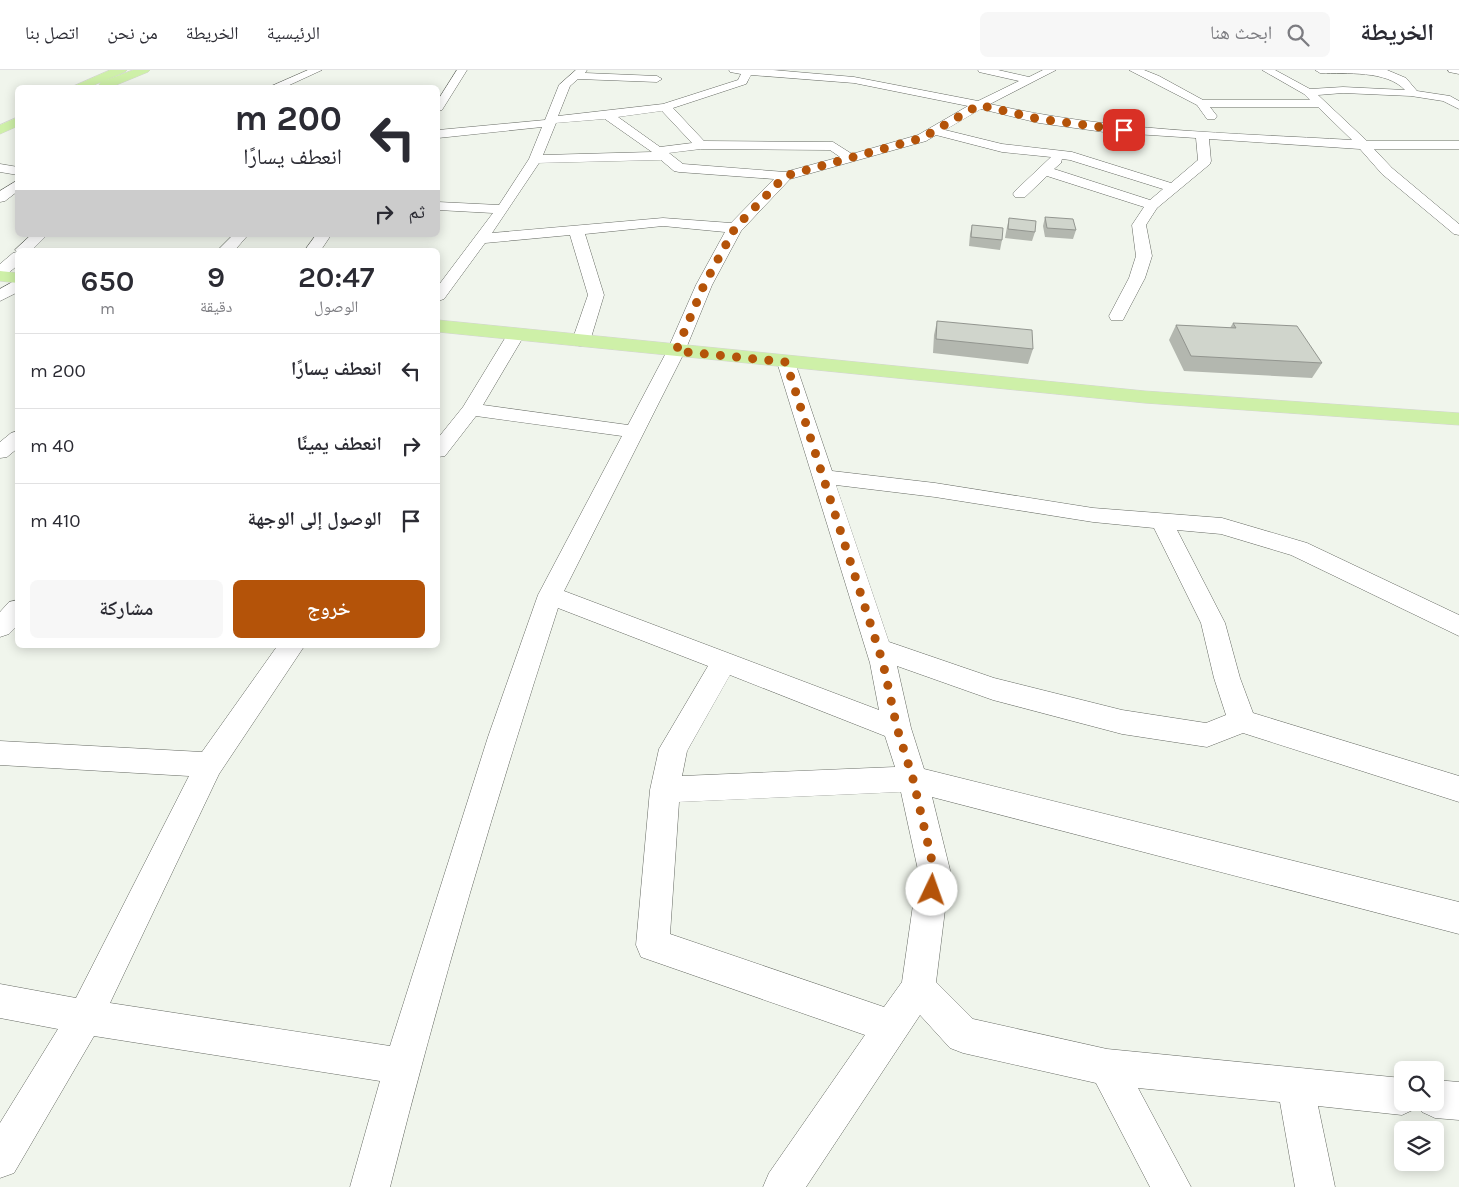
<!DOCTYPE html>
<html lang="ar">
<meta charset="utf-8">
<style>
:root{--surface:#fff;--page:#f7f7f7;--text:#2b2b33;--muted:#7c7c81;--line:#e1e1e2;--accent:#b45309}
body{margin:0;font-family:Karla,"Noto Naskh Arabic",sans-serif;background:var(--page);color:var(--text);direction:rtl;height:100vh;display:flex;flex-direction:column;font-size:19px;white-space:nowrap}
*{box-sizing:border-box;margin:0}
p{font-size:16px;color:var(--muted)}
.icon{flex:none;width:28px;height:28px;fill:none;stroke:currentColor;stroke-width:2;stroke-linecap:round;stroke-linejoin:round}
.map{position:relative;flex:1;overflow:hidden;direction:ltr}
.side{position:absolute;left:15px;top:178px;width:425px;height:400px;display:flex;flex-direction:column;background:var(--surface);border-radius:8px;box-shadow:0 2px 12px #0003;direction:rtl}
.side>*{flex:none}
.guide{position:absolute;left:15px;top:15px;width:425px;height:152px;border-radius:8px;box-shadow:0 2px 12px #0003;direction:rtl;background:#fff;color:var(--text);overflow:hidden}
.buttons{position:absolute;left:1394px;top:991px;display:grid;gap:10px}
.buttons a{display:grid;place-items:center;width:50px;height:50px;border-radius:8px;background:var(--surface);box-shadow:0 2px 12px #0003;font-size:25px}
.pin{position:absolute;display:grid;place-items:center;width:42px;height:42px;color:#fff;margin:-21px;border-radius:10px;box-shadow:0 2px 8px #0006}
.me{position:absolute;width:55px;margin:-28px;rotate:3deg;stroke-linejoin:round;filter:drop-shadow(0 0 4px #0008)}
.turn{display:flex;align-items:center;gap:18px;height:105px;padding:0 15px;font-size:22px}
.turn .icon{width:65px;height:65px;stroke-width:2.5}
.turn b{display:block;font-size:35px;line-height:42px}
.then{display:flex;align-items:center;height:48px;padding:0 15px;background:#0003;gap:10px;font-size:19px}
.eta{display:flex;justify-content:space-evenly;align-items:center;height:85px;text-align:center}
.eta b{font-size:30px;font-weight:600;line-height:35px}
.button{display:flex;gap:10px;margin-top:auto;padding:10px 15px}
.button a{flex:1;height:58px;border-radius:8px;background:var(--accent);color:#fff;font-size:20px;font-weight:600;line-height:58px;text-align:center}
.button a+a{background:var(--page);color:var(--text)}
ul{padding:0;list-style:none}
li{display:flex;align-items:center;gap:15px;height:75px;padding:0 15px;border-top:1px solid var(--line)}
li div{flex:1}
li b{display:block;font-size:19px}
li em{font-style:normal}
header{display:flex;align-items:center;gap:30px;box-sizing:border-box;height:70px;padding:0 25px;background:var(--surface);border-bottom:1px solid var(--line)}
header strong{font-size:24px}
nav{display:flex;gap:28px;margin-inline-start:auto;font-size:18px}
.search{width:350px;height:45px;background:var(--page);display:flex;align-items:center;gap:12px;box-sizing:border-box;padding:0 18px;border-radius:8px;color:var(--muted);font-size:19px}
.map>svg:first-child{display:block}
</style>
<header>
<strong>الخريطة</strong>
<div class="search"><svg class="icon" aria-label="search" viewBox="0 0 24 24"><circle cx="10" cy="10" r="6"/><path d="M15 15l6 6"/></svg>ابحث هنا</div>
<nav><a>الرئيسية</a><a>الخريطة</a><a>من نحن</a><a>اتصل بنا</a></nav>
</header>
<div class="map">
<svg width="1459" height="1117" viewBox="0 0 1459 1117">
<rect width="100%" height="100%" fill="#f0f5ec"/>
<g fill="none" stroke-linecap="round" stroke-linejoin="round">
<g stroke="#666a63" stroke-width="1">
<path id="minor" d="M308,0H322L283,18H267Z
M457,0H467L442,40L438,41V30Z
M576,0H587L585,3L657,6L662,9L657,12L578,9L570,16L558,46L663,34L738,10L741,4L730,2L729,0H773L854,7L978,31L1019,11L979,2L978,0H998L1029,7L1043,0H1056L990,34C1108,61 1231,63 1352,70L1318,37H1210L1217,46L1215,49H1207L1197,35L1129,0H1144L1159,6L1203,30H1310L1304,24L1262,0H1275L1310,19L1343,17L1405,20C1386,0 1347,4 1320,3L1315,0H1387L1406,8L1417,21L1450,26L1459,31V39L1443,31L1411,26L1343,23L1318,25L1367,71H1459V79H1374L1392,98L1459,154V165L1454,164L1382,104L1360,79L1209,69L1211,91L1210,94L1157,138L1146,155L1152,186L1145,208L1125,246L1123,250H1111L1109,246L1129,208L1136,186L1132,155L1144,137L1047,106L1025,127H1015L1013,124L1015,121L1051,87L1002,82L936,65L926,71L790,109L741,161L712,215L685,281L564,521L879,640L870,593L777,292L780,288L786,287L792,288L795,292L832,401L935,413L1093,438L1222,448L1307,473L1459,545V566L1291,485L1221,464L1177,460L1225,553L1240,608L1253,643L1459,706V732L1243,663L1207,677L1122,664L993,630L897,596L911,658L924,699L1459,832V864L932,727L950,800L936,912L973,949L1107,979L1402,1008V1032H1418L1415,1039L1402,1045L1318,1036L1335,1117H1295L1280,1032L1138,1018L1191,1117H1150L1096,1013L963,983L950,978L920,945L806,1117H763L769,1103L865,965L641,887L636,875L650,720L659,679L708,596L558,538C496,729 439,922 390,1117H350L380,1011L94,966L14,1103L0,1108V1053L58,959L0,948V914L76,928L189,706L0,695V671L202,682L278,575H305L219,704L110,933L390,976L488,667L538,525L622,366L476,346L445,386L438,387V368L463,337L510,260L516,259L522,260L525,264L483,335L628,355L667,281L696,215L725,162L663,156L585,164L604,225L590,271L587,275L581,276L575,275L572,271L588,225L570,165L485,173L444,229L438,231V216L493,143L438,140V132L499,135L529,89L542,57L438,68V60L545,50L559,15ZM751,5L854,13L968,36L918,65L852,84L833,72L704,71L673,38L746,14ZM981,39L1039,53L1104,62L1196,68L1198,90L1171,113L1072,82L1002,74L945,60ZM662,41L692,73L660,77L618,47ZM605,49L652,82L543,85L556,53ZM701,79L830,80L840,87L785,102L683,94L669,83ZM1062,89L1070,90L1163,119L1150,130L1054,99L1061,93ZM661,90L674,101L679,102L774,109L731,153L663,148L492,163L539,93ZM836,415L935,427L1093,452L1154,458L1201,553L1214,608L1226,645L1206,653L1122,640L994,608L889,572ZM730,605L885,666L895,697L682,706L687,681ZM901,722L918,800L902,912L884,937L670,864L679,732Z
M1448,0H1459V4L1449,2Z
M0,94L18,97V105L0,102Z
M18,110V121L5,131L0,132V121Z
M31,165H47L32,180H18V195L6,205L0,207V194L13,183L17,182L15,180Z
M233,165H248L235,180H218Z
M316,165H331L321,180H305Z
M18,209V222L0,231V219Z
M18,361V378L7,387L0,388V372L11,363Z
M18,530V555L9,564L0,567V542L9,532Z
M1435,1010L1459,1012V1050L1435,1048L1422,1042L1418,1032H1435Z"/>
</g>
<g stroke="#d3d3d2" stroke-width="1">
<path id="major" d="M110,0H127L125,2L87,18H69Z
M133,0H150L148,2L109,18H101L99,15L101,12Z
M18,47V56L0,64V55Z
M0,201L18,203V213L0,211Z
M438,250L1145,321L1459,343V355L1145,333L438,262Z"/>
</g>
<use href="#minor" fill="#fff" fill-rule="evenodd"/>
<use href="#major" fill="#cef0a8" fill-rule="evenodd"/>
</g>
<path fill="#b3b7af" d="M1045,147L1076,160L1073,169L1045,167L1043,156Z
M1009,148L1035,162L1032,171L1005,168L1007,157Z
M972,155L1002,170L1000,180L969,176L970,164Z
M937,251L1033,279L1028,294L933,283L934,265Z
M1233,253L1322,293L1312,308L1184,301L1169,270L1176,255L1230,258Z"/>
<path fill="#d0d5cc" stroke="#92958f" d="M1045,147L1073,149L1076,160L1047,158Z
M1009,148L1036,151L1035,162L1008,159Z
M972,155L1003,158L1002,170L971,167Z
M937,251L1032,260L1033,279L936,269Z
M1233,253L1297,256L1322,293L1191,286L1176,255L1236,258Z"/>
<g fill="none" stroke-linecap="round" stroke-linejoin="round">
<path stroke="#b45309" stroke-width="9" stroke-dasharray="0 16.2" d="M932,820L934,800L913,709L897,658L883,593L786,292L676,281L704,215L735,158L785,106L922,68L979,35L1039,49L1124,60"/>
</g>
</svg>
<div class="buttons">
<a><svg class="icon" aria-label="search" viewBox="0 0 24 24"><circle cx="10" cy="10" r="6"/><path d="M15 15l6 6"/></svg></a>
<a><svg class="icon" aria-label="layers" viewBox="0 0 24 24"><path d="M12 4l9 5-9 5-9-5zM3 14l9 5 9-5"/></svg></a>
</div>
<div class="pin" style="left:1124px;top:60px;background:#d93025"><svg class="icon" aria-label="arrive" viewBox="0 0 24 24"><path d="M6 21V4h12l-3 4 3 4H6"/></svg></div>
<svg class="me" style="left:932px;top:820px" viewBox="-20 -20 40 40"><circle r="19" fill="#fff"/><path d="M0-13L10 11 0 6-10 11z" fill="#b45309"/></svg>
<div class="guide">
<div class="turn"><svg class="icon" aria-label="left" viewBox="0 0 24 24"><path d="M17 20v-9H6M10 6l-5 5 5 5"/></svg><div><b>200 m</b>انعطف يسارًا</div></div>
<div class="then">ثم<svg class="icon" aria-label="right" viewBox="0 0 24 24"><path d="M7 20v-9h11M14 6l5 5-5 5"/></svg></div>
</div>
<section class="side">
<div class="eta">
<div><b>20:47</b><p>الوصول</p></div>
<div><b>9</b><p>دقيقة</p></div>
<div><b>650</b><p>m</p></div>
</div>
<ul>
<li><svg class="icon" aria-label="left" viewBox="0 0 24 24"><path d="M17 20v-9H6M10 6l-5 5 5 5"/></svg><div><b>انعطف يسارًا</b></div><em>200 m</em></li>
<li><svg class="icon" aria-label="right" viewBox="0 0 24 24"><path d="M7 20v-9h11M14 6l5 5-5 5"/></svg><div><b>انعطف يمينًا</b></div><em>40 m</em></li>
<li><svg class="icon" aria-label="arrive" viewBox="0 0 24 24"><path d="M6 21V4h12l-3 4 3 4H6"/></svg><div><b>الوصول إلى الوجهة</b></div><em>410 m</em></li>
</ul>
<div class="button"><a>خروج</a><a>مشاركة</a></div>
</section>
</div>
